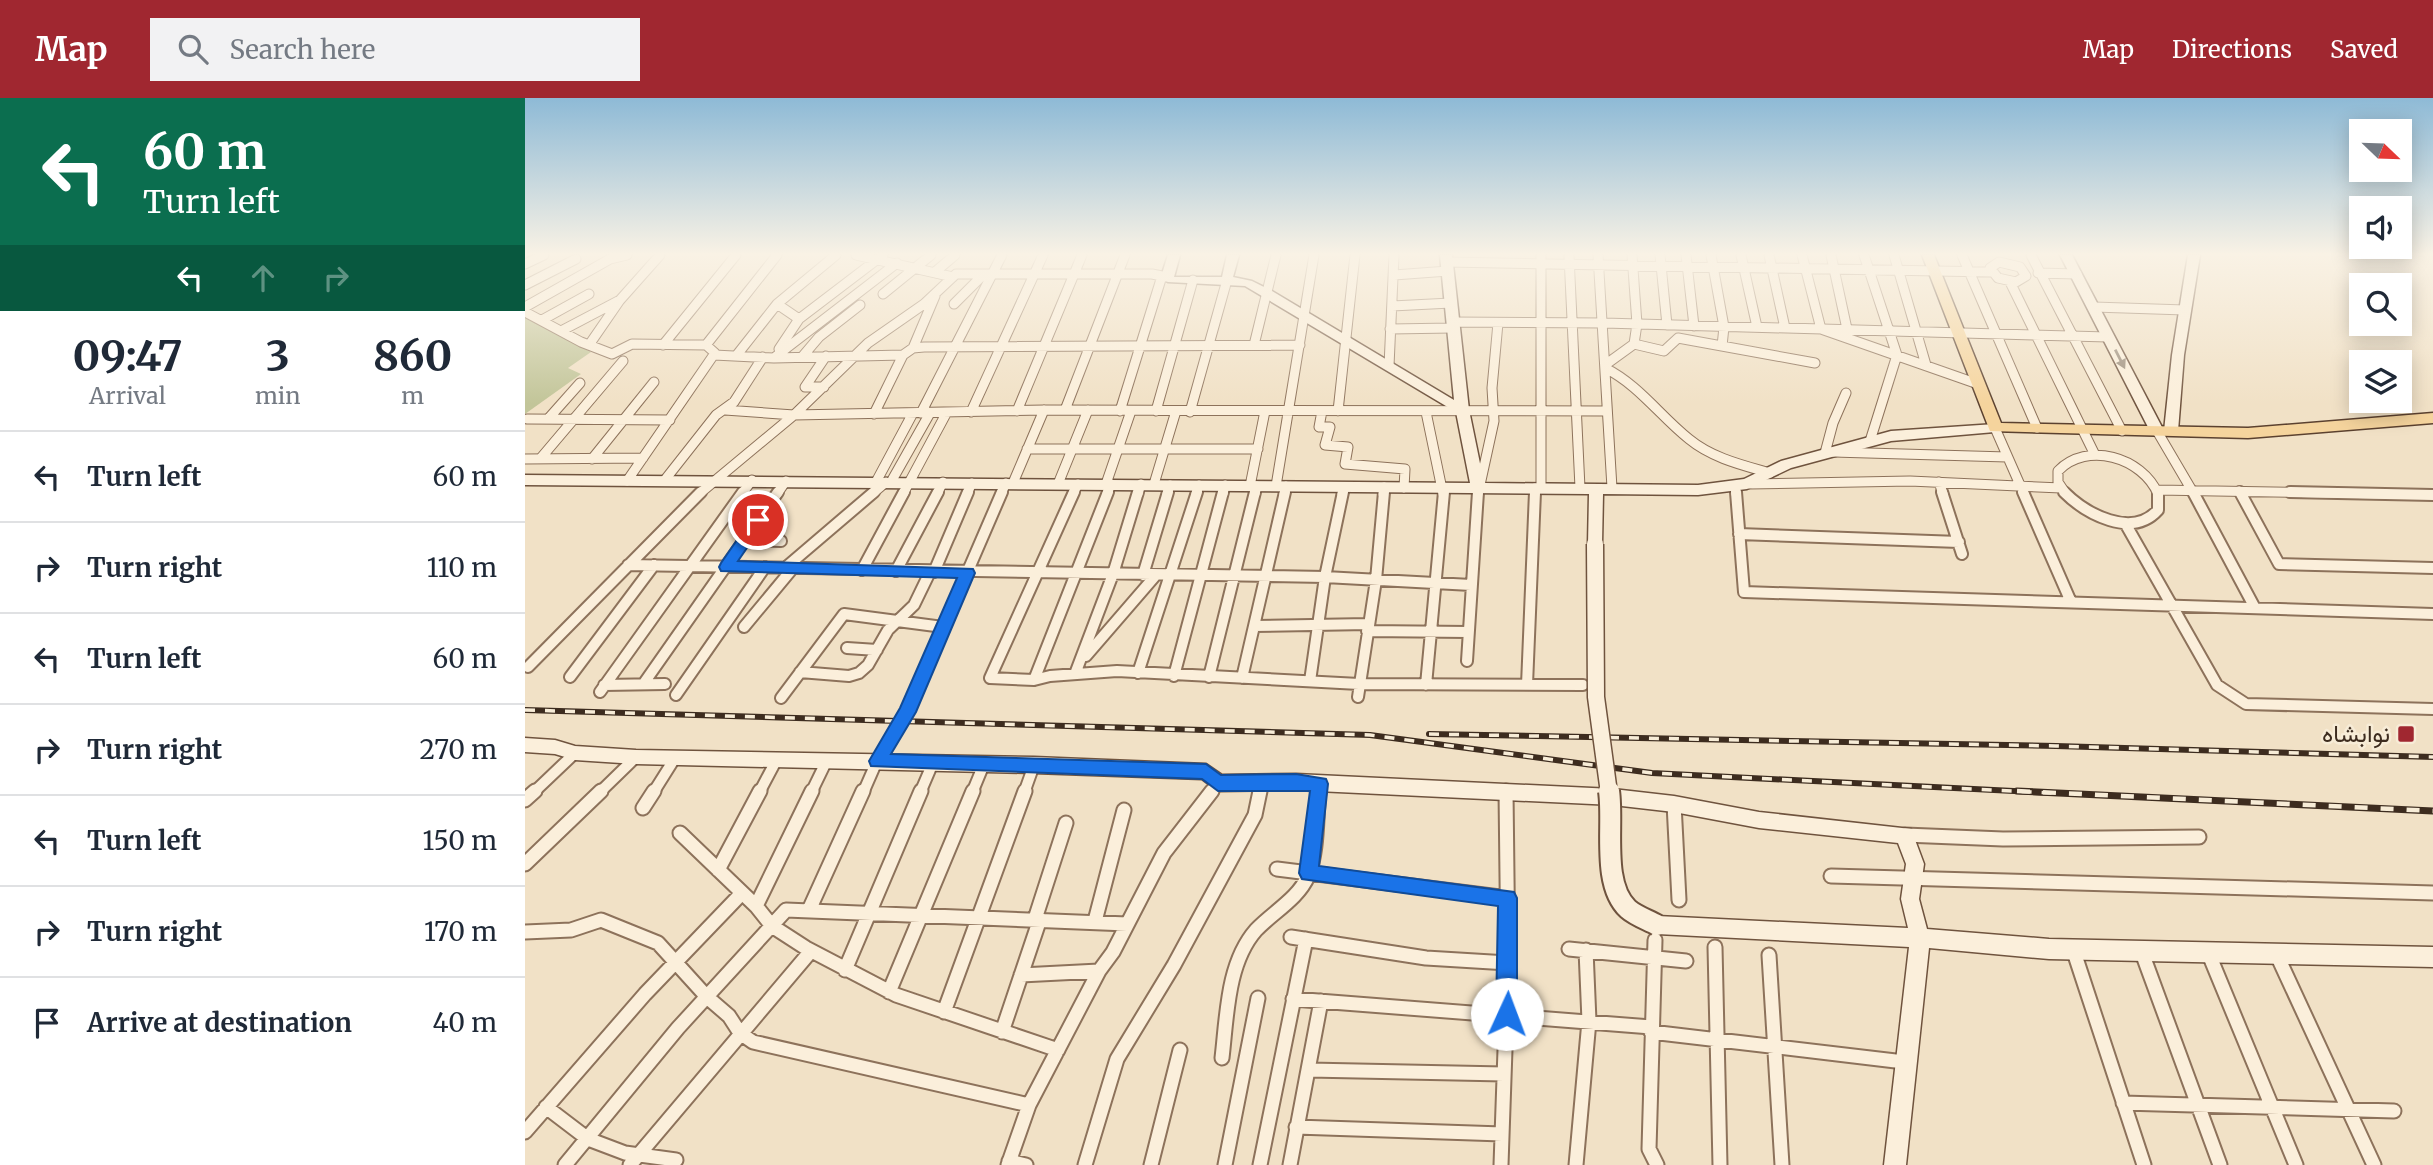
<!DOCTYPE html>
<meta charset="utf-8">
<style>
:root{--surface:#fff;--page:#f2f2f3;--text:#1f2937;--muted:#747a83;--line:#e0e1e3;--accent:#a02730}
body{margin:0;font-family:Merriweather,Vazirmatn,serif;background:var(--page);color:var(--text);height:100vh;display:flex;flex-direction:column;font-size:26px;white-space:nowrap}
*{box-sizing:border-box;margin:0}
p{font-size:23px;color:var(--muted)}
.icon{flex:none;width:38px;height:38px;fill:none;stroke:currentColor;stroke-width:2;stroke-linecap:round;stroke-linejoin:round}
.map{position:relative;flex:1;overflow:hidden}
.details{display:flex;flex-direction:column;background:var(--surface);width:525px}
.details>*{flex:none}
.top-card{background:#0b6e4f;color:#fff;overflow:hidden}
.needle{width:46px;rotate:113deg}
.fabs{position:absolute;left:1824px;top:21px;display:grid;gap:14px}
.fabs a{display:grid;place-items:center;width:63px;height:63px;border-radius:0px;background:var(--surface);box-shadow:0 4px 18px #0003;font-size:35px}
.pin{position:absolute;display:grid;place-items:center;width:60px;height:60px;color:#fff;margin:-30px;border:4px solid #fff;border-radius:50%;box-shadow:0 2px 7px #0007}
.me{position:absolute;width:77px;margin:-38px;rotate:2deg;stroke-linejoin:round;filter:drop-shadow(0 0 5px #0008)}
.turn{display:flex;align-items:center;gap:24px;height:147px;padding:0 28px;font-size:32px}
.turn .icon{width:91px;height:91px;stroke-width:2.5}
.turn b{display:block;font-size:49px;line-height:60px}
.lanes{display:flex;align-items:center;height:66px;padding:0 28px;background:#0003;justify-content:center;gap:35px;direction:ltr}
.lanes .off{opacity:.35}
.eta{display:flex;justify-content:space-evenly;align-items:center;height:119px;text-align:center}
.eta b{font-size:42px;font-weight:700;line-height:49px}
ul{padding:0;list-style:none}
li{display:flex;align-items:center;gap:21px;height:91px;padding:0 28px;border-top:2px solid var(--line)}
li div{flex:1}
li b{display:block;font-size:26px}
li em{font-style:normal}
header{display:flex;align-items:center;gap:42px;box-sizing:border-box;height:98px;padding:0 35px;background:var(--accent);color:#fff}
header strong{font-size:33px}
nav{display:flex;gap:38px;margin-inline-start:auto;font-size:24px}
.search{width:490px;height:63px;background:var(--page);display:flex;align-items:center;gap:18px;box-sizing:border-box;padding:0 24px;border-radius:0px;color:var(--muted);font-size:26px}
main{display:flex;flex:1;min-height:0}
.map>svg:first-child{display:block}
</style>
<header>
<strong>Map</strong>
<div class="search"><svg class="icon" aria-label="search" viewBox="0 0 24 24"><circle cx="10" cy="10" r="6"/><path d="M15 15l6 6"/></svg>Search here</div>
<nav><a>Map</a><a>Directions</a><a>Saved</a></nav>
</header>
<main>
<section class="details">
<div class="top-card">
<div class="turn"><svg class="icon" aria-label="left" viewBox="0 0 24 24"><path d="M17 20v-9H6M10 6l-5 5 5 5"/></svg><div><b>60 m</b>Turn left</div></div>
<div class="lanes"><svg class="icon" aria-label="left" viewBox="0 0 24 24"><path d="M17 20v-9H6M10 6l-5 5 5 5"/></svg><svg class="icon off" aria-label="ahead" viewBox="0 0 24 24"><path d="M12 20V5M6 11l6-6 6 6"/></svg><svg class="icon off" aria-label="right" viewBox="0 0 24 24"><path d="M7 20v-9h11M14 6l5 5-5 5"/></svg></div>
</div>
<div class="eta">
<div><b>09:47</b><p>Arrival</p></div>
<div><b>3</b><p>min</p></div>
<div><b>860</b><p>m</p></div>
</div>
<ul>
<li><svg class="icon" aria-label="left" viewBox="0 0 24 24"><path d="M17 20v-9H6M10 6l-5 5 5 5"/></svg><div><b>Turn left</b></div><em>60 m</em></li>
<li><svg class="icon" aria-label="right" viewBox="0 0 24 24"><path d="M7 20v-9h11M14 6l5 5-5 5"/></svg><div><b>Turn right</b></div><em>110 m</em></li>
<li><svg class="icon" aria-label="left" viewBox="0 0 24 24"><path d="M17 20v-9H6M10 6l-5 5 5 5"/></svg><div><b>Turn left</b></div><em>60 m</em></li>
<li><svg class="icon" aria-label="right" viewBox="0 0 24 24"><path d="M7 20v-9h11M14 6l5 5-5 5"/></svg><div><b>Turn right</b></div><em>270 m</em></li>
<li><svg class="icon" aria-label="left" viewBox="0 0 24 24"><path d="M17 20v-9H6M10 6l-5 5 5 5"/></svg><div><b>Turn left</b></div><em>150 m</em></li>
<li><svg class="icon" aria-label="right" viewBox="0 0 24 24"><path d="M7 20v-9h11M14 6l5 5-5 5"/></svg><div><b>Turn right</b></div><em>170 m</em></li>
<li><svg class="icon" aria-label="arrive" viewBox="0 0 24 24"><path d="M6 21V4h12l-3 4 3 4H6"/></svg><div><b>Arrive at destination</b></div><em>40 m</em></li>
</ul>
</section>
<div class="map">
<svg width="1908" height="1067" viewBox="0 0 1908 1067">
<rect width="100%" height="100%" fill="#f1e1c6"/>
<path fill="#c2c599" d="M0,219L66,254L43,270L56,276L0,316Z"/>
<g fill="none" stroke-linecap="round" stroke-linejoin="round">
<g stroke="#8d725b" stroke-width="11">
<path id="street-far2" d="M331,157L428,179
M1016,157V390
M1073,157L1087,390
M1135,157L1142,227
M1161,157L1169,228
M1186,157L1199,229L1197,248
M1216,157L1232,229
M1244,157L1260,230
M1277,157L1296,231L1453,286
M1306,157L1322,231
M1339,157L1372,257L1345,343
M1369,157L1401,267
M1437,157L1512,330
M1506,157L1597,333
M1044,158L1055,390
M922,164L1465,174
M1474,164L1495,169L1501,178L1491,184L1473,180L1465,170Z
M0,166L19,157
M410,174L430,157
M1513,175L1552,176
M869,177L923,173
M1485,184L1570,357
M0,187L51,161
M358,196L406,157
M252,206L274,221
M429,206L459,176
M867,208L926,205
M0,209L85,161L102,157
M1569,209L1660,212
M0,214L56,244L87,256L107,246L181,247L190,255L102,383
M17,222L64,196
M927,224L1079,225L1583,239
M865,231L927,230
M36,233L93,203
M1109,246L1139,253L1153,240L1290,265
M64,247L95,202L135,157
M138,247L211,157
M181,247L252,157
M729,247L751,157
M388,250L410,198
M254,251L274,221L358,157
M189,257L249,260L378,257L388,250L399,249L775,247
M211,258L252,206L311,157
M250,259L372,165
M277,259L294,239L335,207
M1080,267L1109,246L1112,226L1107,157
M864,268L869,157
M1080,270C1114,287 1135,318 1164,341C1187,360 1217,367 1245,375
M299,289H280L301,258
M200,312L269,317L519,312L1082,313
M540,312L600,157
M492,313L557,157
M595,313L637,178
M631,313L668,182
M797,313L794,329H805L800,347L823,349L820,366L880,371L879,390
M813,313L830,157
M446,314L518,157
M665,314L702,182
M901,314L918,396
M396,315L477,157
M349,316L378,257
M2,321L145,322
M23,321L55,285
M1470,330L1499,396
M1632,333L1669,396
M502,351H733
M1308,354L1482,359
M1300,355L1308,325L1321,295
M0,361L118,360
M15,361L98,263
M67,361L129,284
M139,383L191,317L209,304L238,259
M351,384L388,315
M366,384L405,315
M1414,384L1418,396
M488,385L519,312
M533,386L563,312
M581,386L606,313
M629,386L651,313
M1224,386L1385,383L1536,390
M725,388L740,313
M751,388L789,157
M1210,388L1211,396
M1633,392L1861,396
M1714,393L1716,396
M174,396L269,317L343,245L399,206L431,176H627L642,179
M217,396L227,382
M252,396L261,383
M347,396L361,384
M378,396L422,314
M412,396L418,384
M442,396L447,385
M476,396L481,385
M548,396L553,386
M582,396L586,386
M613,396L616,386
M642,396L645,387
M671,396L674,387
M698,396L700,387
M730,396L732,388
M759,396L761,388
M817,396L819,389
M858,396L859,389
M953,396L969,323L967,290L973,225
M1010,396V390
M1541,396L1533,384V373C1562,343 1617,359 1633,396"/>
</g>
<g stroke="#8d725b" stroke-width="14">
<path id="street-far1" d="M549,394L465,580L509,582L525,578L592,573L834,586L1058,587
M1211,394L1219,494L1908,516
M1417,394L1437,456
M1498,394L1546,504
M1539,394C1561,416 1607,441 1633,412V394
M1668,394L1730,510
M1715,394L1754,466L1908,470
M1765,394L1908,397
M1600,425L1692,587L1721,606L1908,611
M1214,436L1434,444
M220,442L256,443
M103,467L800,479L946,487
M260,470L349,394
M337,472L379,394
M371,473L413,394
M409,474L443,394
M618,477L643,394
M729,528L843,526
M219,529L268,470
M842,533L943,534
M322,550L352,552
M561,558L631,477
M942,563L953,394
M3,569L176,394
M275,574L324,578L334,575L343,567L363,532L389,507L405,474
M613,575L672,394
M550,576L588,476L613,394
M649,578L698,394
M45,579L129,467
M684,579L730,394
M717,580L760,394
M509,582L583,394
M785,583L800,479L818,394
M119,585L253,394
M79,587L140,586
M901,587L919,394
M1002,587L1010,394
M75,594L218,394
M151,597L240,469
M833,599L851,482L859,394
M256,600L319,516L418,529
M8,695L50,655
M74,695L111,659
M128,695L150,660
M234,695L252,661
M286,695L302,662
M338,695L352,663L382,614L477,394
M395,695L407,667
M447,695L459,666
M499,695L509,667
M686,695L693,685
M735,695L737,686
M794,695L795,686"/>
</g>
<g stroke="#8d725b" stroke-width="17">
<path id="street" d="M0,702L10,693
M1149,706L1154,802
M118,710L129,693
M155,735L231,808L247,828L281,850L371,897L533,952
M1380,737L1478,741L1674,739
M0,766L76,693
M752,771L983,800
M193,772L235,693
M1306,778L1908,795
M231,808L287,693
M284,812L338,693
M510,821L541,725
M570,823L599,712
M0,834L46,832L76,822L133,845L182,899L204,918L215,935L228,944L504,1007
M766,839L901,860L983,865
M1130,842L1124,1051L1132,1067
M1190,849L1195,1067
M1044,851L1161,863
M1548,851L1619,1067
M1616,852L1695,1067
M1683,854L1771,1067
M1751,855L1849,1067
M1244,857L1257,1067
M320,872L396,693
M496,877L574,873
M364,894L448,693
M768,901L1126,929
M419,914L500,693
M477,934L515,821
M1126,934L1379,964
M697,960C702,918 702,865 731,832C748,814 773,801 783,778C793,752 791,720 794,693
M784,972L979,976
M1598,1005L1869,1013
M21,1009L63,1041L100,1055L151,1062
M771,1029L977,1036
M0,1034L120,896L217,795
M484,1063L501,1067
M40,1067L153,930L261,812L602,826
M105,1067L286,853
M483,1067L504,1007L574,873L588,854L639,755L687,693
M560,1067L592,961L649,867L730,717L735,693
M626,1067L655,952
M700,1067L733,900
M735,1067L781,841
M765,1067L796,903
M976,1067L983,865L981,693
M1051,1067L1064,923L1061,852"/>
</g>
<g stroke="#6f533e" stroke-width="3">
<path id="secondary" d="M643,157H655L649,179H697L702,157H714L708,179L727,183L747,193L929,302L915,157H927L944,312L959,385L1173,387L1219,381L1256,363L1366,333L1470,326L1477,330L1470,334L1366,343L1266,370L1222,391L1173,397L1078,396L1077,446L1070,451L1063,446L1064,396L0,387V377L945,385L931,314L720,188L643,184L636,179Z
M1535,157H1547L1639,333L1637,336H1627L1625,333Z
M1663,157H1675L1659,257L1653,333L1646,337L1639,333L1647,257Z
M0,640L30,642L50,648L111,652L509,659L681,666L697,677L771,676L1088,691L1149,698L1234,714L1386,731L1399,766L1394,801L1402,831L1524,841L1908,849V869L1524,861L1404,850L1381,1067H1359L1384,849L1132,836L1125,834L1122,827L1125,820L1132,818L1383,830L1376,801L1381,766L1373,745L1234,730L1149,714L1088,707L771,692L693,693L677,681L509,675L111,666L50,662L30,656L0,654Z"/>
</g>
<g stroke="#5b412f" stroke-width="3">
<path id="primary" d="M1397,157H1409L1476,325L1723,330L1908,315V325L1723,340L1465,333Z"/>
</g>
<use href="#street-far2" stroke="#fbefdb" stroke-width="9"/>
<use href="#street-far1" stroke="#fbefdb" stroke-width="10"/>
<use href="#street" stroke="#fbefdb" stroke-width="13"/>
<use href="#secondary" fill="#fbefdb" fill-rule="evenodd"/>
<use href="#primary" fill="#f5d49d" fill-rule="evenodd"/>
<g stroke="#3d2c1f" stroke-width="6">
<path id="rail-far1" d="M0,612L845,637L1127,675L1528,695
M904,636L1531,648L1908,659"/>
</g>
<g stroke="#3d2c1f" stroke-width="7">
<path id="rail" d="M1492,693L1908,713"/>
</g>
<use href="#rail-far1" stroke="#f7ecd7" stroke-width="3.5" stroke-dasharray="10" stroke-linecap="butt"/>
<use href="#rail" stroke="#f7ecd7" stroke-width="4.5" stroke-dasharray="13" stroke-linecap="butt"/>
<g stroke="#6f533e" stroke-width="19" stroke-linecap="butt">
<path id="secondary-bridge-far1" d="M1070,446L1071,599L1084,695"/>
</g>
<g stroke="#6f533e" stroke-width="24" stroke-linecap="butt">
<path id="secondary-bridge" d="M1084,693C1089,727 1076,786 1103,811C1111,818 1123,822 1132,827"/>
</g>
<use href="#secondary-bridge-far1" stroke="#fbefdb" stroke-width="16"/>
<use href="#secondary-bridge" stroke="#fbefdb" stroke-width="20"/>
</g>
<defs><path id="oneway-solid" d="M-6-.8H1V-3.2L6.5 0L1 3.2V.8H-6Z" transform="scale(1.75)"/></defs>
<use fill="#9c8e7d" href="#oneway-solid" transform="translate(1595 261) rotate(63)"/>
<linearGradient id="sky" x2="0" y2="1"><stop stop-color="#8ebad6"/><stop offset="0.51" stop-color="#f9f2e5"/><stop offset="1" stop-color="#f9f2e5" stop-opacity="0"/></linearGradient>
<rect width="1908" height="306" fill="url(#sky)"/>
<path fill="#1a73e8" stroke="#114b97" stroke-width="2" d="M233,417L241,422L213,463L448,471L450,475L391,614L366,656L681,666L696,677L771,676L801,681L803,686L794,768L989,794L992,800V916L989,923L982,926L974,923L971,916L973,808L777,781L774,775L785,693H693L677,681L346,668L344,663L375,610L432,480L196,473L194,469L196,465L228,419Z"/>
<rect fill="#a02730" stroke="#f7ecd7" stroke-width="2.5" x="1872" y="627" width="18" height="18" rx="3.5"/>
<g text-anchor="middle" stroke-width="5" stroke-linejoin="round" paint-order="stroke">
<g font-size="24" fill="#3d2c1f" stroke="#f7ecd7" text-anchor="end">
<text x="1865" y="644">نوابشاہ</text>
</g>
</g>
</svg>
<div class="fabs">
<a><svg class="needle" viewBox="-14 -14 28 28"><path d="M0-13l5 13h-10z" fill="#e53935"/><path d="M0 13l5-13h-10z" fill="#747a83"/></svg></a>
<a><svg class="icon" aria-label="sound" viewBox="0 0 24 24"><path d="M4 9h4l5-4v14l-5-4H4zM17 9q2 3 0 6"/></svg></a>
<a><svg class="icon" aria-label="search" viewBox="0 0 24 24"><circle cx="10" cy="10" r="6"/><path d="M15 15l6 6"/></svg></a>
<a><svg class="icon" aria-label="layers" viewBox="0 0 24 24"><path d="M12 4l9 5-9 5-9-5zM3 14l9 5 9-5"/></svg></a>
</div>
<div class="pin" style="left:233px;top:422px;background:#d93025"><svg class="icon" aria-label="arrive" viewBox="0 0 24 24"><path d="M6 21V4h12l-3 4 3 4H6"/></svg></div>
<svg class="me" style="left:982px;top:916px" viewBox="-20 -20 40 40"><circle r="19" fill="#fff"/><path d="M0-13L10 11 0 6-10 11z" fill="#1a73e8"/></svg>
</div>
</main>
